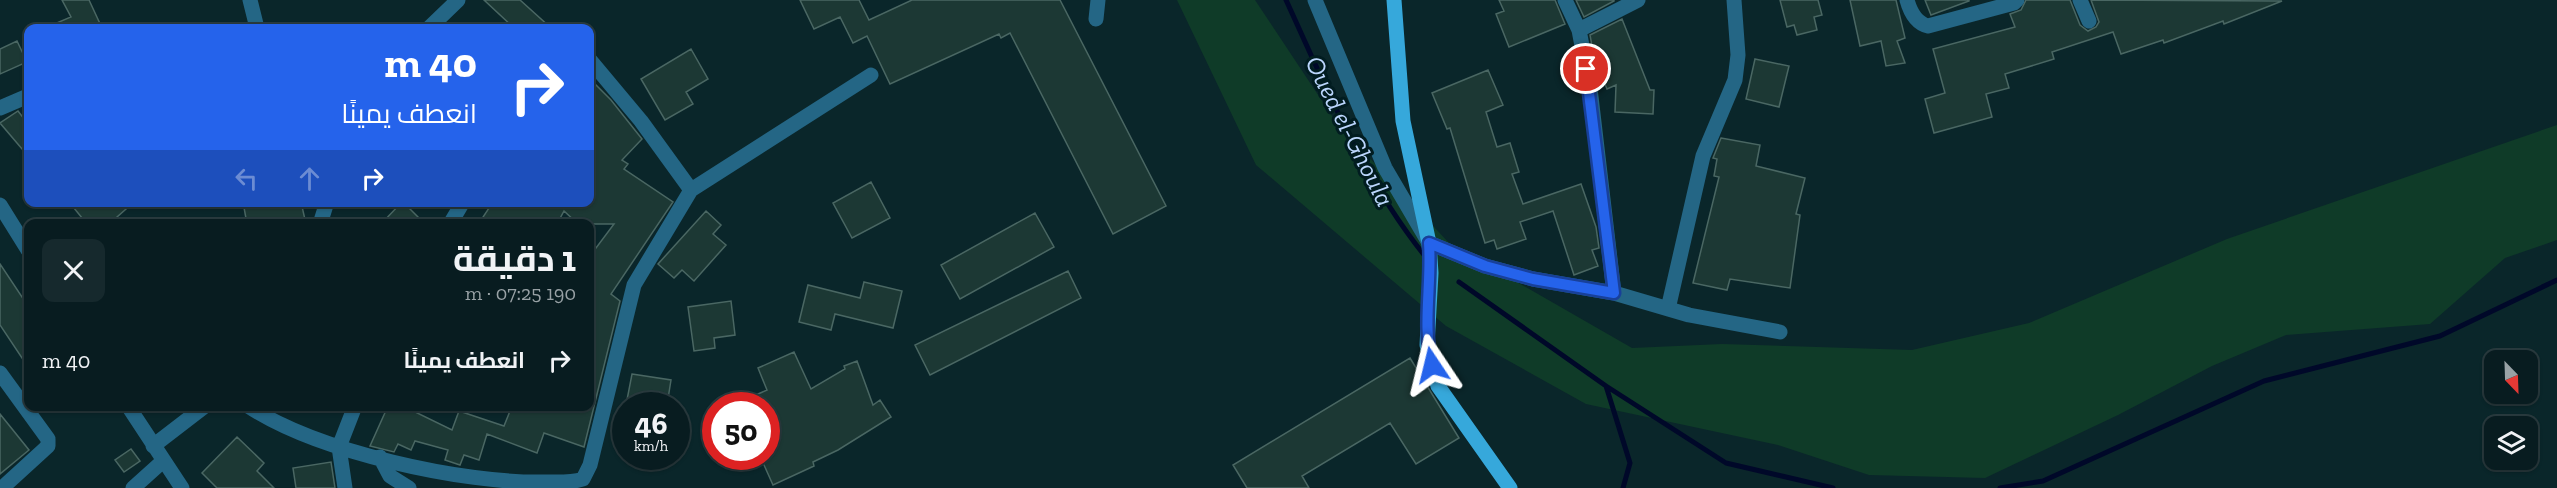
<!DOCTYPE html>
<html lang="ar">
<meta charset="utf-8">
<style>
:root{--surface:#081c20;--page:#16292d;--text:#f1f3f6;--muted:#98a1a5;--line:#293a3e}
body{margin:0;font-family:"Zilla Slab",Cairo,serif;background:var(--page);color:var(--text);direction:rtl;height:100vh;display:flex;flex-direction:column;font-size:22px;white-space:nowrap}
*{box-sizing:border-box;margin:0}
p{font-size:20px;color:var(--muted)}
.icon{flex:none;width:33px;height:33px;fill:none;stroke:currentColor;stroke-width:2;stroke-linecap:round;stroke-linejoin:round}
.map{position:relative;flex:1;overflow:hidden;direction:ltr}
.details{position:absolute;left:24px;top:219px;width:570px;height:192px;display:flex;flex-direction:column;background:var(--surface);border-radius:12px;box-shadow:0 2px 4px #0004,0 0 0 2px var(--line);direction:rtl}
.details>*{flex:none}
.top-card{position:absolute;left:24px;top:24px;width:570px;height:183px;border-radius:12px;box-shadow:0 2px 4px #0004,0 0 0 2px var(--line);direction:rtl;background:#2563eb;color:#fff;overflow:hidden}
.needle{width:39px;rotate:157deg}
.buttons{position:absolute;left:2484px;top:350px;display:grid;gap:12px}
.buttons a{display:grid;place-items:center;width:54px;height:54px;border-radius:12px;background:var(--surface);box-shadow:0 2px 4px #0004,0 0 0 2px var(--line);font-size:30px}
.speed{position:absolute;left:612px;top:392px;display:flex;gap:12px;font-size:30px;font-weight:700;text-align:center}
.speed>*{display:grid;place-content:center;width:78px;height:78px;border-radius:50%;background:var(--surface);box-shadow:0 2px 4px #0004,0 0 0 2px var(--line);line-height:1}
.speed small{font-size:15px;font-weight:400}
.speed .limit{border:9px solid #d22;background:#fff;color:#111}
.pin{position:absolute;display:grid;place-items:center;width:51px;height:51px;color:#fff;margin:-26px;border:3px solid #fff;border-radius:50%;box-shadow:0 2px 6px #0007}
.me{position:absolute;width:66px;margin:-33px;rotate:350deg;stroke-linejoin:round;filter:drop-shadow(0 0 4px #0008)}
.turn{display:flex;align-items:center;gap:21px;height:126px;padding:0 18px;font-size:27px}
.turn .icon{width:78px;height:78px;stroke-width:2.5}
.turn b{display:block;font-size:42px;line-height:51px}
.lanes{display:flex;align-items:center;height:57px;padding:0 18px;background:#0003;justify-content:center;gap:30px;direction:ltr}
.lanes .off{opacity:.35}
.round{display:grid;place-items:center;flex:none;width:63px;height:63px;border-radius:12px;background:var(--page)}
.overview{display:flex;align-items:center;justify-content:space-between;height:102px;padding:0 18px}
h1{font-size:36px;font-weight:700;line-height:45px}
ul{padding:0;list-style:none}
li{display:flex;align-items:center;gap:18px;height:78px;padding:0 18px}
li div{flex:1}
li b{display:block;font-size:22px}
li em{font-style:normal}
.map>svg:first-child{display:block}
</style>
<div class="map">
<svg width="2557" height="488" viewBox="0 0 2557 488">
<rect width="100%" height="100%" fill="#0a262a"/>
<path fill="#0f3b28" d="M1177,0H1255L1336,122L1449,243L1632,348L1722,344L1912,350L2029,323L2227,239L2557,125V240L2505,258L2430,324L2286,335L2212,366L2118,415L1985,478L1869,475L1778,445L1586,404L1446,326L1256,165Z"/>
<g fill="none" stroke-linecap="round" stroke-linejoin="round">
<path stroke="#000829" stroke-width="5" d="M1286,0C1327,89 1363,179 1425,256
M1459,282L1606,386L1630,463L1623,488
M1606,386L1726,463L1833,488
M2000,488L2043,481L2264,381L2440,336L2557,280"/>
</g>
<path fill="#1c3834" stroke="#4a6763" stroke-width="1.5" d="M62,0H89L102,28H45L71,17Z
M484,0H520L551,28H514Z
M800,0H859L869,20L912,0H1060L1166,206L1113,234L1010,33L1001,38L999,34L890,84L867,36L853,43L840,17L814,29Z
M1499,0H1555L1565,24L1509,47L1496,14L1504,11Z
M1576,0H1614V1L1584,17Z
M1780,0H1818L1822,15L1814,17L1817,30L1797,35L1794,25L1787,27Z
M1850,0H1896L1905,38L1897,41L1905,63L1886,66L1881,41L1860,46Z
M1925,0H1969V1L1931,15Z
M2026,0H2070L2080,25L2088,31L2096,27L2099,22L2091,0L2282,1L2224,24L2223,21L2164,43L2163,40L2121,54L2113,32L2052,52L2054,59L2005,74L2009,88L1986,94L1992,117L1934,133L1925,99L1945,93L1933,49L2015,27L2010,14L2021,10Z
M1622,19L1650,90H1654L1653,114L1615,112L1616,85L1607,89L1594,57L1590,35Z
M17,41L27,62L0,74V49Z
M691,49L708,79L686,92L693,104L665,120L641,79Z
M1755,59L1789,66L1779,107L1746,99Z
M1488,70L1503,105L1486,112L1497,147L1510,143L1519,172L1512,174L1523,204L1581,184L1596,227L1599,248L1592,250L1598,266L1574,275L1553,211L1520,222L1526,239L1497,249L1494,240L1485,243L1450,128L1447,129L1432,93Z
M590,79L611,100L642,139L622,160L628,164L624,169L673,202L611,294L620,301L584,447L544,433L537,453L487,434L479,460L464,455L460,465L445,460L448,450L415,441L411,450L398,444L394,452L370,446L388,406H403L452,430L459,411L504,426L512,406H590V256L614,224H578L564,211L557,224H491L483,217L493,202H590Z
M18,111L28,124V156L0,123Z
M1721,138L1760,145L1756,166L1805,178L1796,214L1800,215L1790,288L1730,279L1727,290L1693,283L1719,177L1714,176L1717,159L1713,158Z
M871,182L890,218L852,238L833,203Z
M69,202H134L109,224H87Z
M243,202H301L306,224H247Z
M402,202H403L425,224H381Z
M706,211L721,225L713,234L726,245L694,281L682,270L674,278L658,264Z
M1035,213L1054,247L960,299L941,265Z
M0,264L28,306V367L0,325Z
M1068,271L1081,298L930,375L915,345Z
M864,282L902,291L893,328L835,314L831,330L799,322L808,285L860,298Z
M731,301L735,335L714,338L715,348L694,351L688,307Z
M794,352L811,389L845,369L844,366L857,361L873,405L880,400L891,417L838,450L813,462L814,466L773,485L760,456H766V405H733L767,390L758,368Z
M1410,358L1459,438L1416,464L1390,423L1302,476L1309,488H1247L1233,465Z
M632,374L671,380L667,405H626Z
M0,414L29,450L0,474Z
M237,437L264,463L257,471L274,488H217L202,473Z
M131,449L140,461L124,472L115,460Z
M331,462L335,488H296L293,468Z"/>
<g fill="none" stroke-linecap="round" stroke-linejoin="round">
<path stroke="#246685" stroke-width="15" d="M250,0L257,28
M1315,0L1385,168L1429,243L1485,266L1533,279L1614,293L1689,315L1780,332
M1565,0L1579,30L1590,88L1614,293
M1907,0C1910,11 1916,23 1928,26L2014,3L2017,0
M2080,0L2089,21
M1096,19L1098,0
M429,28L458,0
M1579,30L1638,0
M590,60L641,121L691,190
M0,108L28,96
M0,205L28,250
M320,224L327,202
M450,224L463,202
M1668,309L1703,156L1735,80L1738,55L1734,0
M0,373L48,439V446L2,488
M128,406L182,488
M248,406C318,452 463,484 546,482C558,482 571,483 583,479L590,465L634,285L691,190L871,75
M153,446L205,406
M380,457L390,476L409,488
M133,488L163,461
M345,488L339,447L355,406"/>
<path stroke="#36a8db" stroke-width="15" d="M1394,0L1403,121L1429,243L1431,273L1427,345L1438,386L1510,488"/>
</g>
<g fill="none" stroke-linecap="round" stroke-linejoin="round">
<g stroke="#184099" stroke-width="15">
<path id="route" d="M1432,365C1422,326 1432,283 1429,243L1485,266L1533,279L1614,293L1586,69"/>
</g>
<use href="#route" stroke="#2563eb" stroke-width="10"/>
</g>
<g text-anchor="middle" stroke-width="6" stroke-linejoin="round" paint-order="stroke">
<g font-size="26" font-style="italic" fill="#bbd6fd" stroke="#011c20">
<text transform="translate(1350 131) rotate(63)" y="9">Oued el-Ghoula</text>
</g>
</g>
</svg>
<div class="buttons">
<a><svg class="needle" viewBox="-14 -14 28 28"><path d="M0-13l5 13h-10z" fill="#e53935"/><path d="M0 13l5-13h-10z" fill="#98a1a5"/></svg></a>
<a><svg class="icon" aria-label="layers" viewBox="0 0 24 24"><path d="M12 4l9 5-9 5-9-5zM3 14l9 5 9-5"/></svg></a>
</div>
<div class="speed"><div>46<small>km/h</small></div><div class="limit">50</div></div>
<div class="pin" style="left:1586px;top:69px;background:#d93025"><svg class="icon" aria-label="arrive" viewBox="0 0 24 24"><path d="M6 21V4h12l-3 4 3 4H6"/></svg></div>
<svg class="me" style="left:1432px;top:365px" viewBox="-20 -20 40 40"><path d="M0-17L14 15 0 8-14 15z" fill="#2563eb" stroke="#fff" stroke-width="4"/></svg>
<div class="top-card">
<div class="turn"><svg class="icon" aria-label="right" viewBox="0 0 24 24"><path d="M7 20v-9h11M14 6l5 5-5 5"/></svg><div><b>40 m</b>انعطف يمينًا</div></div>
<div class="lanes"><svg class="icon off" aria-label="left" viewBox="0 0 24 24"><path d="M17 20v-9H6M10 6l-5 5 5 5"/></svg><svg class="icon off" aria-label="ahead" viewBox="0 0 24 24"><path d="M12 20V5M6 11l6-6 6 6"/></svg><svg class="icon" aria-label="right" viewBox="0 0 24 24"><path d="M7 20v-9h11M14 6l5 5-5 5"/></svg></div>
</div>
<section class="details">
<div class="overview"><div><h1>1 دقيقة</h1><p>190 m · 07:25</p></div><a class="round"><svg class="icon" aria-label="close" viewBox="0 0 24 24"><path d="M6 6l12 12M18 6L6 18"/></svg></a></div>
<ul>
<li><svg class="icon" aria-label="right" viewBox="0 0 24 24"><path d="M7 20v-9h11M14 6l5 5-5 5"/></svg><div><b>انعطف يمينًا</b></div><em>40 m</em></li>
</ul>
</section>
</div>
